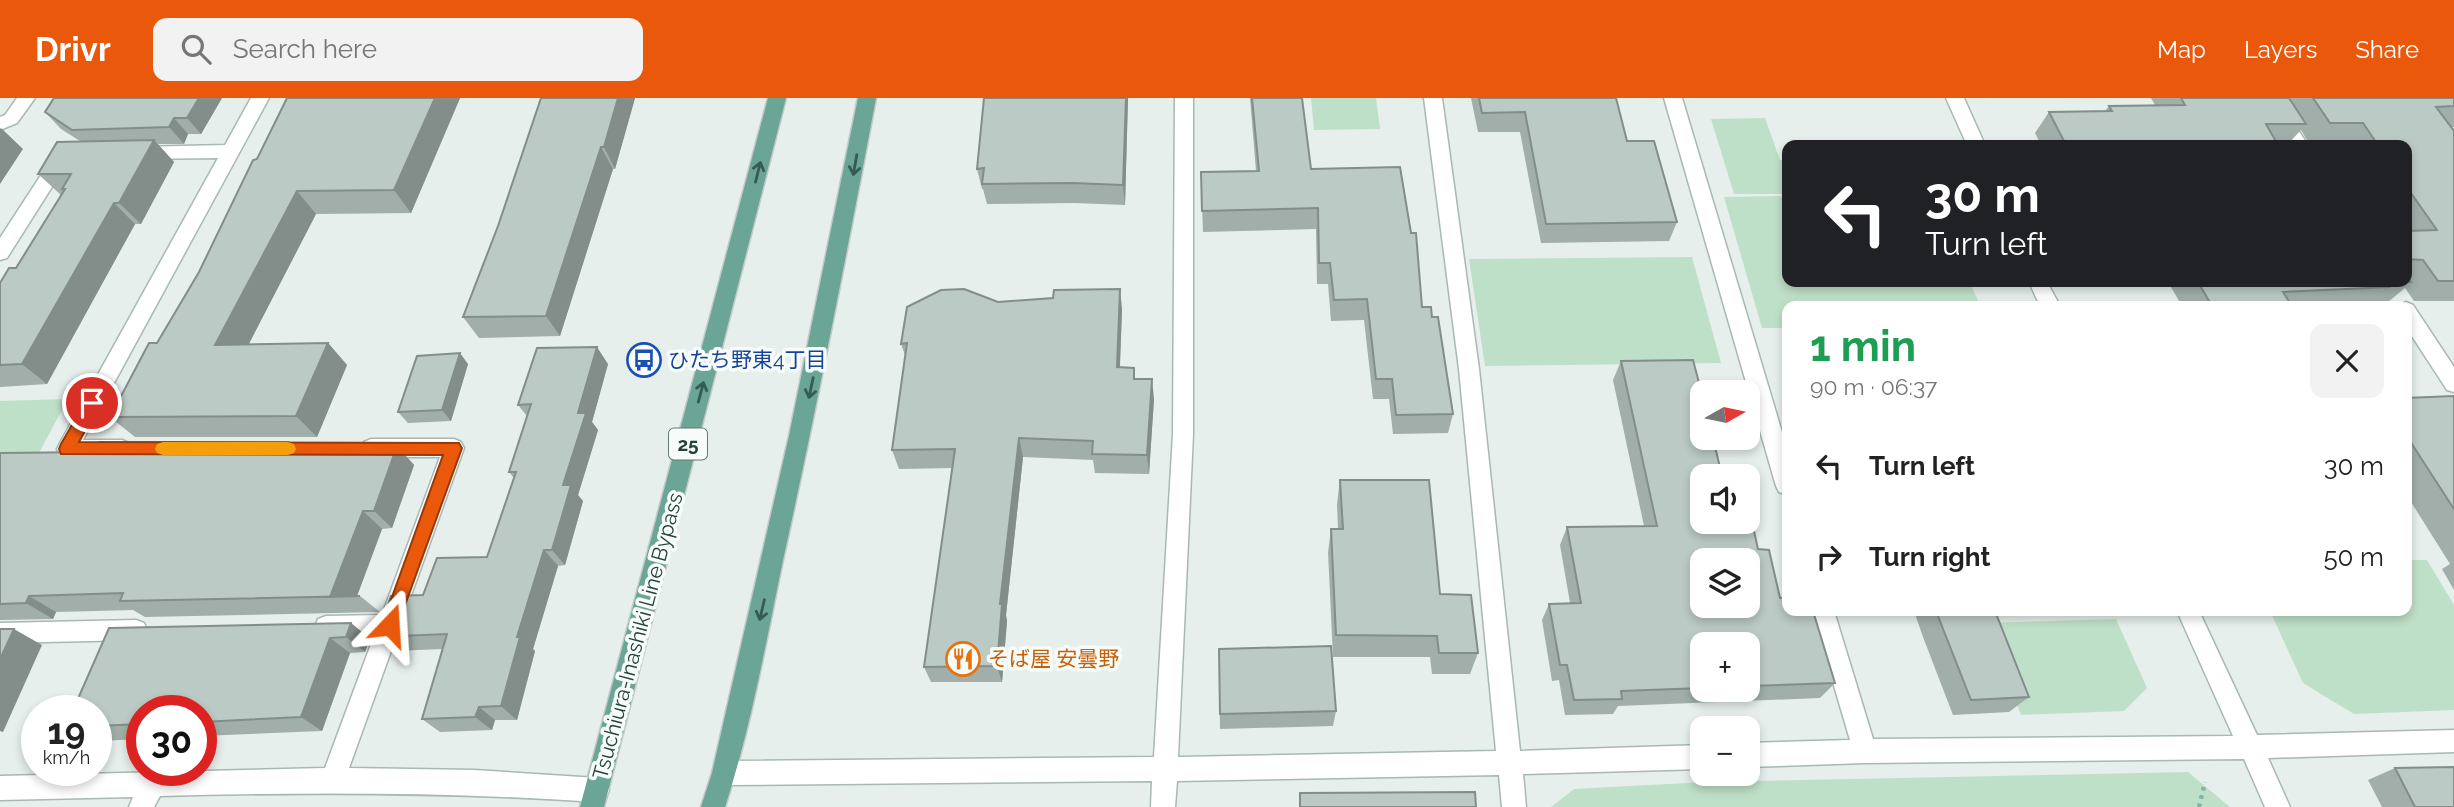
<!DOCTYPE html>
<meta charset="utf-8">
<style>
:root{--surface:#fff;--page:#f2f2f2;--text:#222;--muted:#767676;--accent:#ea580c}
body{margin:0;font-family:Raleway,"Noto Sans JP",sans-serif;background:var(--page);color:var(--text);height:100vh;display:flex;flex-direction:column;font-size:26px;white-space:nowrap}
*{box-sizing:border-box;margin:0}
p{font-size:23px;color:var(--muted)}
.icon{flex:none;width:38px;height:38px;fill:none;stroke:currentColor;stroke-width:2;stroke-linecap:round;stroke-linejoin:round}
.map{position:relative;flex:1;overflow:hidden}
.sheet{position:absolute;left:1782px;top:203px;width:630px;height:315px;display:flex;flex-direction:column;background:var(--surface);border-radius:14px;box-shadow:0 4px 10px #0003}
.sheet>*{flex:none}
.banner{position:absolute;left:1782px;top:42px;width:630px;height:147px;border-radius:14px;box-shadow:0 4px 10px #0003;background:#202124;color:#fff;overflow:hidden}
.needle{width:46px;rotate:81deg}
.fabs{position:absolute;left:1690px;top:282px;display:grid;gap:14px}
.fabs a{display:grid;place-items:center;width:70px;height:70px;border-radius:14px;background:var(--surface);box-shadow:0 4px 10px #0003;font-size:35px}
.speed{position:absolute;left:21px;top:597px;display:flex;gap:14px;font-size:35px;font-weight:700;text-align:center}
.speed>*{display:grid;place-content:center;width:91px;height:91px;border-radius:50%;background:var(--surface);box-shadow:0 4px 10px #0003;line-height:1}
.speed small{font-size:18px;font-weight:400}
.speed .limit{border:10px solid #d22;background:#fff;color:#111}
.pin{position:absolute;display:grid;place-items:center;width:60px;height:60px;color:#fff;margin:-30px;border:4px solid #fff;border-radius:50%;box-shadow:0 2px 7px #0007}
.me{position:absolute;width:77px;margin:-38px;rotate:20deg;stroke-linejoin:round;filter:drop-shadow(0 0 5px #0008)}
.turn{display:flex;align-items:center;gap:24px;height:147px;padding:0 28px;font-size:32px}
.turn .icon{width:91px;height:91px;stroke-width:2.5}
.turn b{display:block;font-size:49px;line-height:60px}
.round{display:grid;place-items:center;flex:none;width:74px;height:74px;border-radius:14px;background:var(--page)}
.head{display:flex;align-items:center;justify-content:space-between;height:119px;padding:0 28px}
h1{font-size:42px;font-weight:700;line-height:52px;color:#1e9e55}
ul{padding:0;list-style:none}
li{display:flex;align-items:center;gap:21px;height:91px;padding:0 28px}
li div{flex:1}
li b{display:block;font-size:26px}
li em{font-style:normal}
header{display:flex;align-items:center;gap:42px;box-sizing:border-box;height:98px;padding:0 35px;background:var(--accent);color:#fff}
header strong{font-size:33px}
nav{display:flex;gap:38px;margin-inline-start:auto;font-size:24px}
.search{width:490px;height:63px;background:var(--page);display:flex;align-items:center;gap:18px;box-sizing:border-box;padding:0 24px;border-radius:14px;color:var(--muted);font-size:26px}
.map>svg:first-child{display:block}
</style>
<header>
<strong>Drivr</strong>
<div class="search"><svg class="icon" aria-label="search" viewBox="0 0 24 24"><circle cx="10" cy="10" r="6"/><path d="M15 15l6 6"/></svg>Search here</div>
<nav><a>Map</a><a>Layers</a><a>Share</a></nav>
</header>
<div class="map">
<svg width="2454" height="709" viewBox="0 0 2454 709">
<rect width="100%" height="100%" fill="#e6efeb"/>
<path fill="#bfe0c8" d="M1311,0H1376L1380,31L1314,32Z
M1765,20L1780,62H1787V96H1734L1711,21Z
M1787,98V184H1970L1980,208H1787V230H1762L1724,99Z
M1692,159L1721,265L1485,268L1469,161Z
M68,301L35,362L0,363V303Z
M2406,462H2427L2454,507V612L2354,616L2303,585L2270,513H2406Z
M2116,521L2147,590L2124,613L2021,617L1985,525Z
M2188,674L2230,709H1551L1574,691L1706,684Z"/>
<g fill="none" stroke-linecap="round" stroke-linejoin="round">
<g stroke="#a8b8b2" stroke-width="3">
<path id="minor" d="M17,0H35L17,25L0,32V19L5,17Z
M251,0H269L83,342H122L129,345L132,351L129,357L122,360H67L60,357L57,351L60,345L218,60L139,61L133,60L130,55L133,50L139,49L225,47Z
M1175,0H1193V336L1178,659L1496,653L1459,271L1424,0H1442L1479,271L1520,653L1703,647V671L1523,676L1526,709H1502L1499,677L1177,683L1175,709H1151L1152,683L724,687L715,683L712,675L715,667L724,663L1154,659L1173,336Z
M1664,0H1682L1787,351V397L1779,394L1776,388Z
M1946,0H1964L1985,47H1967Z
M2259,0H2277L2308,47H2290Z
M60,56L66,57L69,62L7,160L0,162V140L54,57Z
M2029,184H2047L2060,208H2040Z
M2406,204L2413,207L2454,269V294L2447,292L2406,229V208H2398Z
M371,341H454L461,344L464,350L349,670L474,672L597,680L606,684L609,692L606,700L597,704C449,694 308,694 160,698L154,709H129L133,699L0,702V678L325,670L374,538H326L318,535L315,528L318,521L326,518L382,517L440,359H371L364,356L361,350L364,344Z
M1812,513H1834L1873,641L2233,638L2177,513H2199L2257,637L2454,632V654L2268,660L2290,709H2265L2244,661L1865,665L1748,669V645L1850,642Z
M136,522L144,525L147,532L144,539L136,542L0,545V525Z"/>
</g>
<g stroke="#c2cac8" stroke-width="3">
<path id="major" d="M768,0H786L604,709H580Z
M858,0H876C847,154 817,308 783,462C766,544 751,629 725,709H701L712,675L789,338Z"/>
</g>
<path stroke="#86b3a5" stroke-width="4.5" stroke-dasharray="3.5 5" stroke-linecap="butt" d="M2199,709L2205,684"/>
<use href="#minor" fill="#fff" fill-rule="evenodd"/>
<use href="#major" fill="#6aa596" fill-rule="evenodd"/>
</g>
<path fill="#a1aea9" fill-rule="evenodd" d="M54,0H222L201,36H188L184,46H158L174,64L141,126H135L47,286L0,289V185L16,170L61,97L38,76L80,43L61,31L45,14Z
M460,0L411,115L316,116L248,247L328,245L347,267L317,339H135L110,319L157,245L199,174L257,61Z
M635,0L615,71H613L560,238L479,240L463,219Z
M1128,0L1125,107L1075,105L987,106L983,91H982L977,71Z
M1250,0H1302L1311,71L1422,209L1432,219L1453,316L1448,335L1393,336L1389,301H1373L1364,222L1331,223L1328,186H1317L1316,131L1203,134L1201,74L1256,73Z
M1471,0H1616L1627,43L1677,124L1669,143L1541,145L1520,34H1478Z
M2151,0H2289L2290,1L2291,0H2454V29H2452L2454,33V203H2414L2405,190L2388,204H2372L2368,208H2182L2168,184H2406V47H2310L2301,32L2287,47H2041L2035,35L2049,14L2105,13L2109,8L2155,7Z
M998,204L1122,211L1120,269L1135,281L1154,301L1149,376L1095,375L1093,362L1023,359L1006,517L1007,523L1002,584H931L924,569L952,370L899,371L892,352L905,257L901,246Z
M1621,263L1703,424L1758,451L1780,500L1835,585L1820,600L1618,608L1613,616L1565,617L1559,582L1552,583L1542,522L1549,506L1570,505L1560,447L1567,429L1644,428L1613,282ZM1703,546H1748V592H1703Z
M468,266L451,323L408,325L398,314Z
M608,266L592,324L598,332L578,397L583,403L565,467L558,468L533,551L535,553L517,622H495L492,632L440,634L422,621L443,551L394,553L376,539L423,497L487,459L514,380L509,374L527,318L518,307Z
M2454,298V492L2442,471L2450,466L2406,396V300Z
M288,344L295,351L397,348L414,367L392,430L382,431L357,498H360L380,514L145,519L133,512L56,514L53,521L0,522V355L94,354Z
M1340,382L1440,496L1478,555L1470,576H1432L1430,559H1333L1328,454L1331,431H1338L1337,406Z
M1914,513H1995L2029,599L2009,614L1953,617L1923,539Z
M351,525L370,541L365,554L350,555L322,633L201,638V612H142V641L99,643L96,641V612Z
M1219,551L1336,613L1333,628L1220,631Z
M2395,670L2454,709H2382L2368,682Z"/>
<path fill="#838d89" d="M199,0H222L201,36L187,20Z
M435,0H460L411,115L394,92Z
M618,0H635L615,71L604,49Z
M1126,0H1128L1125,107L1123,87Z
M174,20L188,36L184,46L169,29Z
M1,30L23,51L0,86V31Z
M154,42L174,64L141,126L119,105Z
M601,49L613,71L560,238L546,218Z
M297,93L316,116L237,269L215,247Z
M114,105L135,126L47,286L22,266Z
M1120,191L1122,211L1119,289L1117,269Z
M328,245L347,267L317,339L296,318Z
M597,249L608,266L592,324L598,332L578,397L583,403L565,467L552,452L578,315Z
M460,255L468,266L451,323L442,312Z
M1152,281L1154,301L1149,376L1147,357Z
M1019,340L1023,359L1006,517L1007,523L1002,584L997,568L1000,506Z
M288,344L307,362L284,351Z
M397,348L414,367L392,430L374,413Z
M363,413L382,431L357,498L330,499Z
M544,452L558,468L533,551L535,553L517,622L501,608L517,539Z
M29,498L56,514L53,521L26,505Z
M351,525L370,541L365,554L346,539Z
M14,531L42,547L3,634L0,633V561Z
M330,540L350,555L322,633L301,619Z
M479,609L495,622L492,632L475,619Z"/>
<path fill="#bbcac4" stroke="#838d89" stroke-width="2" fill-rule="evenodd" d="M54,0H199L187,20H174L169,29L72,32L45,14Z
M287,0H435L394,92L297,93L215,247L328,245L296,318L110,319L149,245H157L199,174L253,62L257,61Z
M541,0H618L604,49H601L546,218L463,219L498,128Z
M984,0H1126L1123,87L1072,85L982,86L984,70L977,71Z
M1252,0H1302L1311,71L1400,69L1411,135H1416L1422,209H1431L1432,219H1438L1453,316L1396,317L1392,281H1376L1367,201L1334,202L1330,165H1319L1318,110L1202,113L1201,74L1259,73Z
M1479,0H1616L1627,43H1654L1677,124L1546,126L1525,14L1482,15Z
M2181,0H2289L2306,26H2266L2278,47H2066L2049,14L2112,13L2109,8L2185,7Z
M2313,0H2454V8L2436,9L2454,33V183H2438L2423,162L2406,161V133L2437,132L2406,88V47H2378L2363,25H2330Z
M154,42L119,105H114L22,266L0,267V185L9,170H16L65,91H62L71,76H38L57,44Z
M2406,176L2411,184L2386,185L2389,189L2283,194L2292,208H2212L2198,184H2406Z
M964,191L998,204L1053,200L1054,192L1120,191L1117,269L1134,270V281H1152L1147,357L1092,356L1093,343L1019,340L1000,506H1002L997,568L924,569L955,351L892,352L907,245L901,246L907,209L941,192Z
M597,249L578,315H586L563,387H571L552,452H544L517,539H520L501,608L479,609L475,619L422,621L447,536L376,539L391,498L423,497L437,460L487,459L516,374H509L531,306L518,307L537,250Z
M460,255L442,312L398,314L417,258Z
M1693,262L1703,300V340H1713L1722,378H1703V424H1752L1758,451L1769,452L1780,500L1787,499V513H1813L1835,585L1748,588V546H1703V590L1621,593L1622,601L1574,602L1567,567H1560L1549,506L1581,505L1567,429L1657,428L1621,263ZM1703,462H1748V508H1703Z
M2454,298V411L2406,337V300Z
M99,344H288L284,351L397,348L374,413H363L330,499L360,498L120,503L123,495L29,498L26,505L0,506V355L94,354Z
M1340,382H1429L1440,496L1471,497L1478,555H1439L1437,538L1336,537L1331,431H1343Z
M1936,513H1995L2029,599L1971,602Z
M351,525L346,539L330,540L301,619L201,624V612H142V626L96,628V612H73L109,530Z
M0,531H14L0,561Z
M1331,548L1336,613L1220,616L1219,551Z
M2454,669V709H2415L2395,670Z
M1475,694L1476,709H1300V695Z"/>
<defs><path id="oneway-shaft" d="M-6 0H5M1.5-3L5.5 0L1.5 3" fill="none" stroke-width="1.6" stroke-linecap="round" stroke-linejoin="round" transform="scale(1.75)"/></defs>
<g stroke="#365b51">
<use href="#oneway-shaft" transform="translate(855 67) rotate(100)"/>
<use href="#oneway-shaft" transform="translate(758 74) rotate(-76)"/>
<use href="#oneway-shaft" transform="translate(811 290) rotate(102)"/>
<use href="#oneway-shaft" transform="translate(701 294) rotate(-75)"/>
<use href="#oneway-shaft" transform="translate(762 512) rotate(103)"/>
</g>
<path fill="#ea580c" stroke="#983908" stroke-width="2" d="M92,299L100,305L79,344L459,345L462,350L396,532L390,535L384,532L382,527L443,357L61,356L59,351L61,346L87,301Z"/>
<path fill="#f59e0b" d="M163,344H288L294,346L296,351L294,355L288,357H163L157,355L155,351L157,346Z"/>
<defs>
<g id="bus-ring" transform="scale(1.75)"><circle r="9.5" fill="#f7fbf9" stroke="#1a4fb4" stroke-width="1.5"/><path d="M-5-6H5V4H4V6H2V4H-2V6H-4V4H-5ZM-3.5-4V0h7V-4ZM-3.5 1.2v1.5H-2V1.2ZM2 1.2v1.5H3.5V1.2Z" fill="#1a4fb4"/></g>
<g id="restaurant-ring" transform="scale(1.75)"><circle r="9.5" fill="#f7fbf9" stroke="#e8710a" stroke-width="1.5"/><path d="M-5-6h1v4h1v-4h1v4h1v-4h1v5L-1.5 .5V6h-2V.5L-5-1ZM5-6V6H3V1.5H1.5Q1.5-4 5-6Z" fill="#e8710a"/></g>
</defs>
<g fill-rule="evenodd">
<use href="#bus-ring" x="644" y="262"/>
<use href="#restaurant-ring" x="963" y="561"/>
</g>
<g text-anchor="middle" stroke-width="7" stroke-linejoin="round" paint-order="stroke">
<rect fill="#f7fbf9" stroke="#637a73" stroke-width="2" x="669" y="330.5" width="38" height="31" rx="5"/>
<g font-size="19" font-weight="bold" fill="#24423a">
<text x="688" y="353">25</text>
</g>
<g font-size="21" fill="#164399" stroke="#f7fbf9" text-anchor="start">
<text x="668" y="269">ひたち野東4丁目</text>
</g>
<g font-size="21" fill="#24423a" stroke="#f7fbf9">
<text transform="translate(638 538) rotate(-75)" y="7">Tsuchiura-Inashiki Line Bypass</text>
</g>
<g font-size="21" fill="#c56008" stroke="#f7fbf9" text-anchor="start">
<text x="988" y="568">そば屋 安曇野</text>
</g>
</g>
</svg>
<div class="fabs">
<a><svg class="needle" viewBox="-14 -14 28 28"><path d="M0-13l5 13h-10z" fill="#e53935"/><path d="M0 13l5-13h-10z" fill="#767676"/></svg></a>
<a><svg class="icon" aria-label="sound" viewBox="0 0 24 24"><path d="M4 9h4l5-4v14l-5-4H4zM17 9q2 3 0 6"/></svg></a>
<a><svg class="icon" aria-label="layers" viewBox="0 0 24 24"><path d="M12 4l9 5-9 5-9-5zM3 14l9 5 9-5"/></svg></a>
<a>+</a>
<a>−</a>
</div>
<div class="speed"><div>19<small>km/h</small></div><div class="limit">30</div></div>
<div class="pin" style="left:92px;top:305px;background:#d93025"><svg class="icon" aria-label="arrive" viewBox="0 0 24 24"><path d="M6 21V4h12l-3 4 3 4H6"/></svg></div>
<svg class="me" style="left:390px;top:527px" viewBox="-20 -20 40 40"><path d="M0-17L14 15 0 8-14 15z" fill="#ea580c" stroke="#fff" stroke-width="4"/></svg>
<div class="banner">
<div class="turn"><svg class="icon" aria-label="left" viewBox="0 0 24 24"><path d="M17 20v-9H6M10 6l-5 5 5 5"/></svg><div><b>30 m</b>Turn left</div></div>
</div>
<section class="sheet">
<div class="head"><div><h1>1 min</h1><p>90 m · 06:37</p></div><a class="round"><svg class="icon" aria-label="close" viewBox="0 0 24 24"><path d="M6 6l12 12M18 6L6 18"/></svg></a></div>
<ul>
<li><svg class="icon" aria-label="left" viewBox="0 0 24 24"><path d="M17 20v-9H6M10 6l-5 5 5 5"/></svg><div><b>Turn left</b></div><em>30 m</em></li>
<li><svg class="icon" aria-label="right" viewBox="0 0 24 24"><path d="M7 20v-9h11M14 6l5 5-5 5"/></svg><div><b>Turn right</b></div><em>50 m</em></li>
</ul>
</section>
</div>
